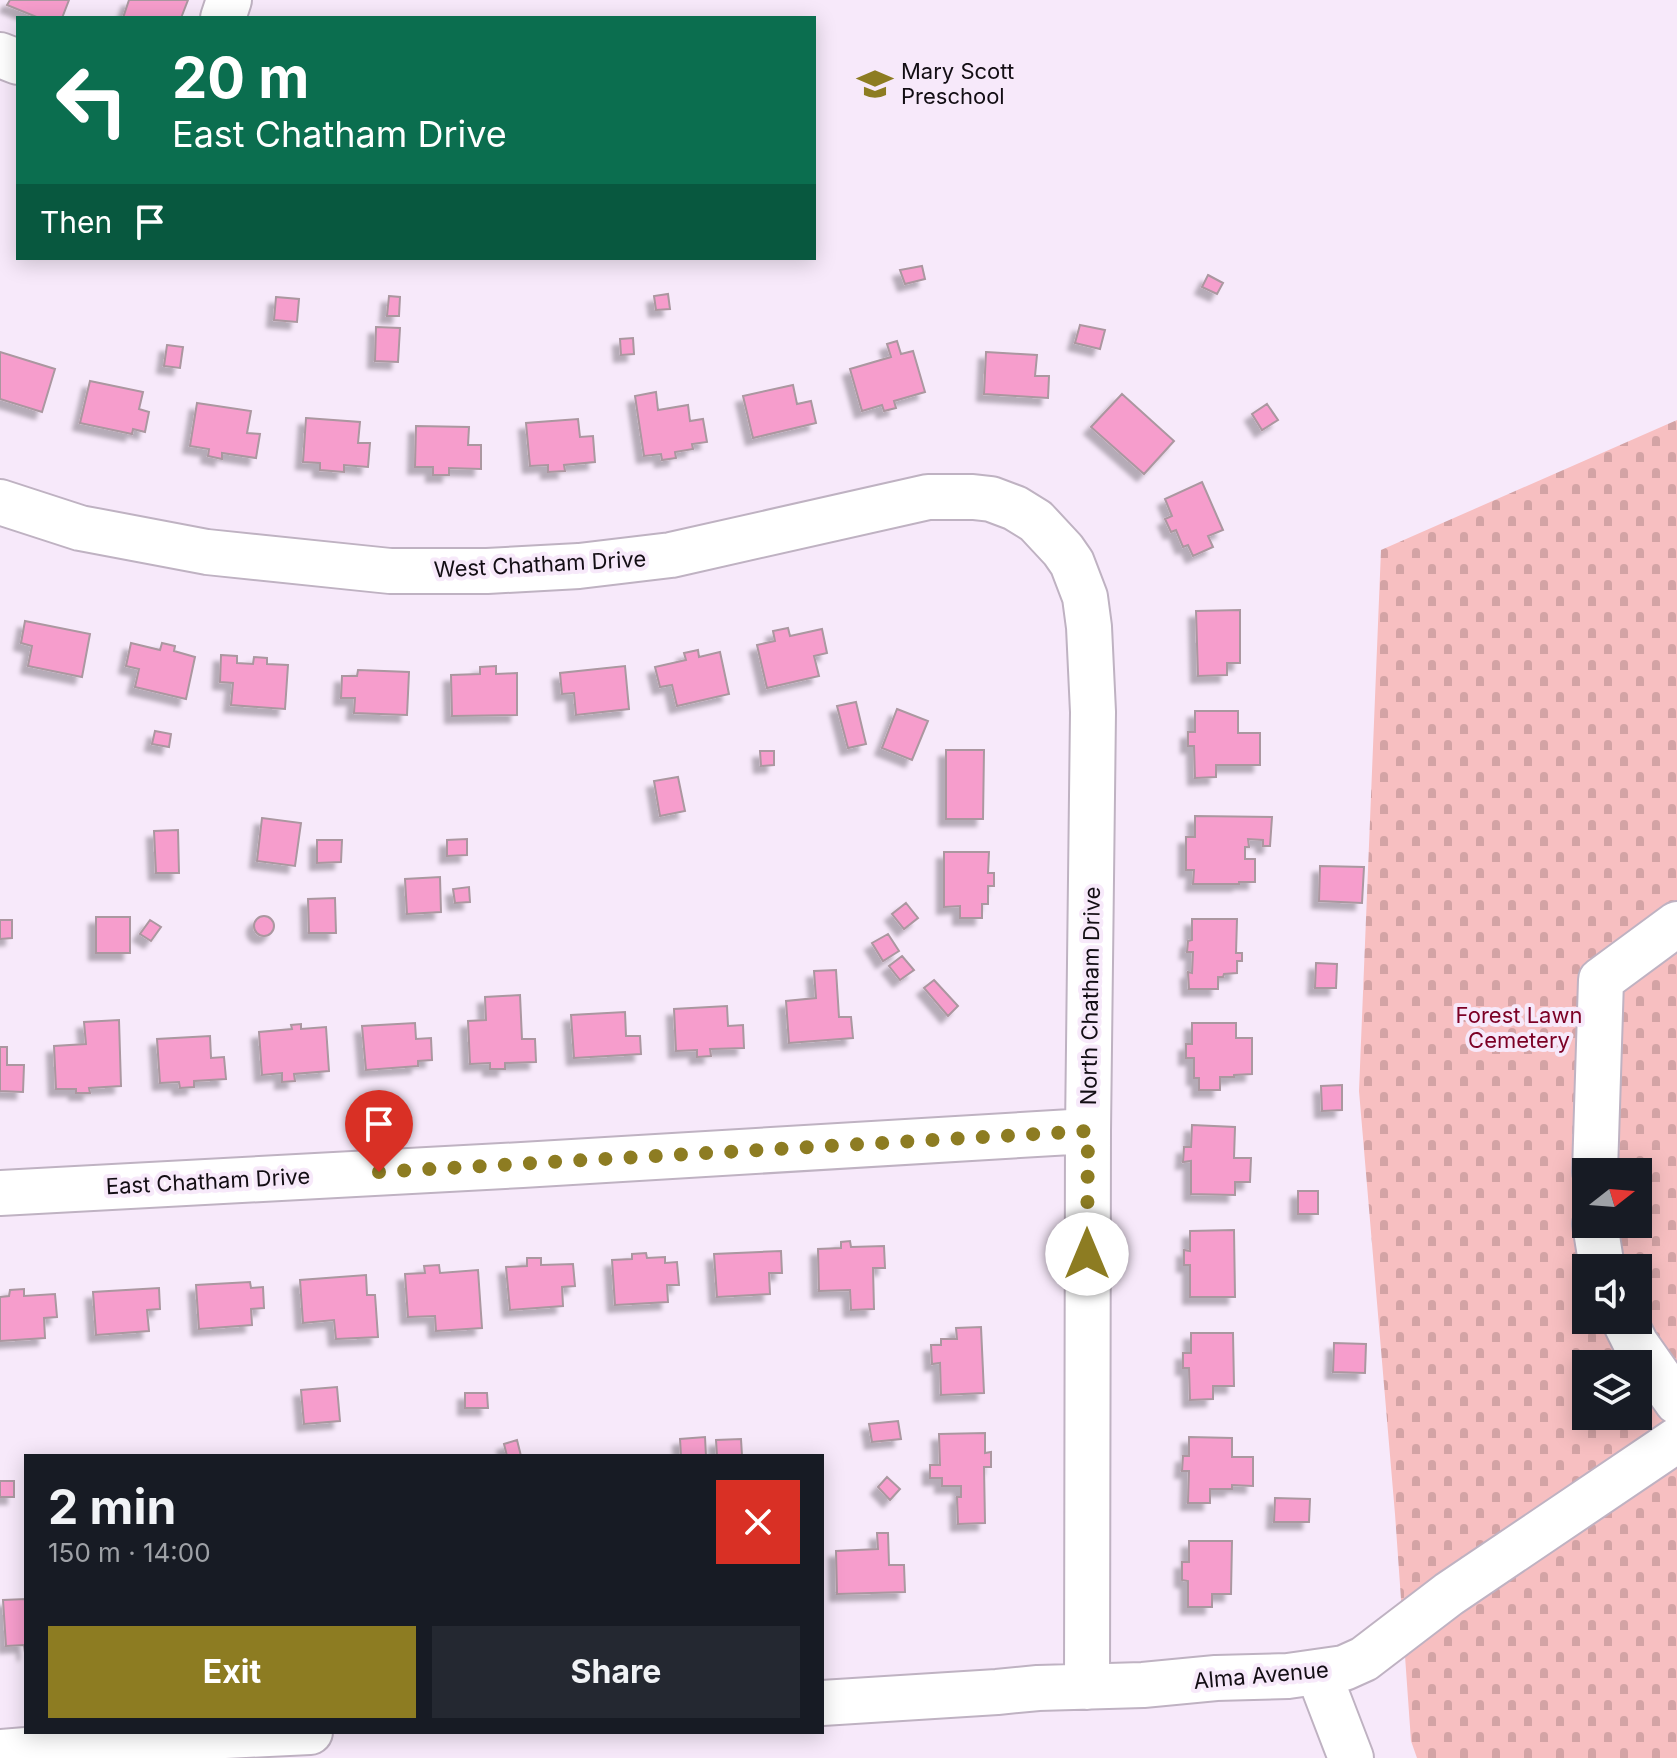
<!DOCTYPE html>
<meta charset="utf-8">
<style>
:root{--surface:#171b24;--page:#242831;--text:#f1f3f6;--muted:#9ea1a6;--accent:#8d7c22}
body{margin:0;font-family:Inter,sans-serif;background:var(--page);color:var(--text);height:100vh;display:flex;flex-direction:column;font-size:30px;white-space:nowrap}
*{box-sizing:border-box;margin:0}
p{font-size:26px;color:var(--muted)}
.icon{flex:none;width:44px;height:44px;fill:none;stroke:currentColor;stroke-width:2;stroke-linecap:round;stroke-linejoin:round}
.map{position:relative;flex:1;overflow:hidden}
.panel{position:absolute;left:24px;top:1454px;width:800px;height:280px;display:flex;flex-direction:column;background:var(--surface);border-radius:0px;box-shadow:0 4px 20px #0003}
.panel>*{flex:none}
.hud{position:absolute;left:16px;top:16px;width:800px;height:244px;border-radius:0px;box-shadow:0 4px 20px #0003;background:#0b6e4f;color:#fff;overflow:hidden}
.needle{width:52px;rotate:73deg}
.controls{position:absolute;left:1572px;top:1158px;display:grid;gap:16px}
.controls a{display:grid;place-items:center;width:80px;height:80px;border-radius:0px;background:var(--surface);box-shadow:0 4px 20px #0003;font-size:40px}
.pin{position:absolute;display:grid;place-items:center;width:68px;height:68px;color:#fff;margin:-82px -34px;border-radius:50% 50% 50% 0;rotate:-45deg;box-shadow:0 0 8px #0007}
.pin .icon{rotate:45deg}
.me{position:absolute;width:88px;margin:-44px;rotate:0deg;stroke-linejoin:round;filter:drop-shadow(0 0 6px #0008)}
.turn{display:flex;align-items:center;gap:28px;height:168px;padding:0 24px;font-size:36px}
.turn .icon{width:104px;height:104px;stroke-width:2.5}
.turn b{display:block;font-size:56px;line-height:68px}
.then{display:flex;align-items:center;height:76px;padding:0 24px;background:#0003;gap:16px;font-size:30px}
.round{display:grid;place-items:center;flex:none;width:84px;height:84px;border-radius:0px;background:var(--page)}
.headline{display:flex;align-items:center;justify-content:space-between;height:136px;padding:0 24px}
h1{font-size:48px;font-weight:700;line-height:60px}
.button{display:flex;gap:16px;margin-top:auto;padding:16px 24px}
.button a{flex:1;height:92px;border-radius:0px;background:var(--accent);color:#fff;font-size:32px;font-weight:700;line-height:92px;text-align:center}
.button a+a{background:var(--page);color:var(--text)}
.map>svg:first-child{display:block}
</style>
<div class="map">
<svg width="1677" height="1758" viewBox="0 0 1677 1758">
<defs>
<pattern id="cemetery-stones" width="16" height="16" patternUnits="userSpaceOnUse" patternTransform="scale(2)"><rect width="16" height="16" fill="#f7bfc1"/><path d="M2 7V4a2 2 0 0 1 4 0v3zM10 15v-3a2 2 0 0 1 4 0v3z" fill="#d3a3a5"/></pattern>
<filter id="shadow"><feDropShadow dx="-7" dy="7" stdDeviation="2" flood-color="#0004"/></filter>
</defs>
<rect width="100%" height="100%" fill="#f7e9fa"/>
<path fill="url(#cemetery-stones)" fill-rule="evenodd" d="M1677,420V1758H1417L1411,1741L1395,1514L1359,1091L1381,550ZM1586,1172H1638V1224H1586ZM1586,1268H1638V1320H1586ZM1586,1364H1638V1416H1586Z"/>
<path fill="#f69dcc" stroke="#ab97a0" stroke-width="2" filter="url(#shadow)" d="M10,0H69L62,18H39L7,5Z
M129,0H188L181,18H123Z
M922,266L925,279L905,284L900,270Z
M1208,275L1223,283L1217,294L1202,287Z
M668,294L670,309L656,310L654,296Z
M389,296L400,297L399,316H387Z
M276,297L299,299L297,322L274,320Z
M1080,325L1105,330L1100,349L1075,343Z
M376,327L400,328L398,362L375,361Z
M633,338L634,354L621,355L620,339Z
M897,341L901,354L913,351L925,392L894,401L896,408L884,411L882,405L862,411L850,369L891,357L887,344Z
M167,345L183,347L180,368L164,366Z
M0,352L55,369L42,412L0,399Z
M986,352L1037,355L1035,376H1049L1048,398L984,394Z
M90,381L143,392L139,409L149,412L145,432L133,429L132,434L80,423Z
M793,385L797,404L811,401L816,423L753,438L743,396Z
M656,392L658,410L688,405L690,421L703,419L707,442L692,444L693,449L675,452L676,458L662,460L661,454L644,456L635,396Z
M1122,394L1174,441L1144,474L1091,427Z
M197,403L251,411L247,433L260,434L256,458L222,453V459L208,456L209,449L190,446Z
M1267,404L1278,420L1262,430L1252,414Z
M306,418L360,422L358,443H370L368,467L344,465V472L320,470V463L303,462Z
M578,419L580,437L593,436L595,462L564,465L565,471L548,472V465L530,466L526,423Z
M416,426L469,427L468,445H481V469L449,468V475H433V467H415Z
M1202,482L1223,530L1208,536L1213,547L1193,556L1188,545L1183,547L1176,530L1171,532L1165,519L1172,516L1165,499Z
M1240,610V663H1227V675L1198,676L1196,611Z
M25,621L90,634L82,677L28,666L32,646L21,643Z
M788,628L790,636L822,629L827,653L814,656L819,676L767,688L757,645L775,641L773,631Z
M131,643L160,650L162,643L175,646L174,651L195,657L186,699L135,687L139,669L126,666Z
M698,650L699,657L720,652L729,694L677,706L672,685L660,687L655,667L686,660L684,653Z
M221,655L237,656V663L253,664L254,657L267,658V664L288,665L285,709L231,705L233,683L220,682Z
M496,666V674L517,673V715L452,716L451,675L480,674V667Z
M625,666L629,709L576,715L574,693L562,694L560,673Z
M358,670L409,672L407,715L354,713L355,698H341L342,676H357Z
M856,702L866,744L848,748L837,706Z
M897,709L928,721L912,760L882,748Z
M1195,711H1238V733H1260V765H1216V777L1195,778L1194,746H1188V732H1195Z
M155,731L171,734L169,747L152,744Z
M946,750H984L983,819H946Z
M760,751H774V765L761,766Z
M678,777L685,811L660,816L654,781Z
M1195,816L1272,817L1270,846H1263V840L1248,839L1249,847H1245V859H1255V882H1239V884H1193L1194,870H1186V837H1195Z
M262,818L301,823L295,866L257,861Z
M178,830L179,873H156L154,831Z
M467,839V855L447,856V840Z
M317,840H342L341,862L317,863Z
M944,852H989L988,873H994V886H988V904H982V918H960V906L944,907Z
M1320,866L1364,867L1362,903L1319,901Z
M440,877L441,912L407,914L405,879Z
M469,887L470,902L455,903L453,889Z
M335,898L336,933H309L308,899Z
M906,903L918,918L904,929L892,914Z
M254 926a10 10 0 1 1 20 0a10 10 0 1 1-20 0Z
M96,917H130V953H96Z
M1192,919H1237L1236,953H1242V961H1237V973L1224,974L1223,977H1218V989H1189L1188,972L1192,973L1193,952H1187L1188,941L1192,940Z
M0,920H12V938L0,939Z
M150,920L161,927L151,941L140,934Z
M888,934L899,951L883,961L872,943Z
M902,956L914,970L900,980L889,966Z
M1316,963L1337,964L1336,988H1315Z
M836,970L839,1017H851L853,1038L789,1043L786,1001L816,998L814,971Z
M934,980L958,1006L948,1016L924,988Z
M520,995L522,1039H535L536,1062L505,1063V1069H490V1063L470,1064L468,1021L486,1020L485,997Z
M727,1006L728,1026L743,1025L744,1048L710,1049L711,1056L697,1057V1050L676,1051L674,1009Z
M625,1012L626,1036H640L641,1054L574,1058L571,1015Z
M119,1020L121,1086L89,1088L90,1093H76V1089H56L54,1046L86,1044L84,1022Z
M415,1023L416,1039L431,1038L432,1060L418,1061V1066L366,1070L362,1026Z
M1192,1023H1236V1038H1252V1074L1234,1075V1077H1220V1090H1199V1078H1194V1058H1186V1044H1192Z
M301,1024V1029L326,1027L329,1071L294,1074L295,1081L282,1082V1073L262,1075L259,1032L292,1029L291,1025Z
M210,1036L211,1058L224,1057L226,1079L194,1081V1087L180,1088L179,1082L160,1083L157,1039Z
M0,1047H7V1065H24L23,1092L0,1091Z
M1342,1085V1110L1322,1111L1321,1086Z
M1192,1125L1235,1127L1234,1158H1251L1250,1182H1235V1195L1191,1194V1161L1183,1162L1184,1147H1191Z
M1298,1191H1318V1214H1298Z
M1234,1230L1235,1297H1190V1265H1184V1250L1190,1251V1231Z
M850,1241L851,1247L884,1246L885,1268H873L874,1309L851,1310L850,1290L819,1291L818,1249L841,1248V1242Z
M781,1251L782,1273H769L770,1294L717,1297L714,1254Z
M646,1253L647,1258L665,1257V1263L677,1262L679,1285H667L668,1302L615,1305L612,1260L632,1259V1254Z
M527,1258H541V1265L573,1264L575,1286L562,1287L563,1306L510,1310L506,1267L527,1266Z
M439,1265L440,1273L478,1270L482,1328L436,1331L435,1316L408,1317L405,1274L425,1273L424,1266Z
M366,1275L367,1295H375L378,1337L336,1339L334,1320L303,1323L300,1280Z
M250,1282L251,1288L263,1287L264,1308L251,1309L252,1325L199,1329L196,1285Z
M159,1288L160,1309L147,1310L149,1331L96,1335L93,1292Z
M24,1289V1296L55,1294L57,1317L44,1318L45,1338L0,1341V1297L9,1296L10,1290Z
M981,1327L984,1393L941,1395L940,1363L932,1364L931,1345H941V1339H957L956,1328Z
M1191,1333H1233L1234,1386H1213V1399L1190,1400L1189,1368H1183V1353H1191Z
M1334,1343L1366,1344L1365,1373L1333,1372Z
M337,1387L340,1421L304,1424L301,1390Z
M465,1393H487L488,1408H465Z
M898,1421L901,1439L872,1442L869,1424Z
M985,1433V1453L991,1452V1467H984L985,1523L958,1524L957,1497H961V1486H942V1478H930V1465H940L939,1434Z
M705,1437L706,1456H681L680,1439Z
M1189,1437L1232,1438V1457H1253V1486L1232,1485V1489H1210V1503H1188L1189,1471H1182L1183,1456H1189Z
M741,1439L742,1456H717L716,1440Z
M517,1440L521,1456H507L504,1444Z
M887,1477L900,1489L890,1500L878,1487Z
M0,1481H14V1497H0Z
M1275,1498L1310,1499L1309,1522H1274Z
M877,1533H888L889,1565H904L905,1592L837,1594L836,1551L878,1549Z
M1189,1541H1232L1231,1594H1212V1607H1188V1581L1182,1580V1562H1189Z
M26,1599V1652L25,1653L24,1645L6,1646L3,1600Z"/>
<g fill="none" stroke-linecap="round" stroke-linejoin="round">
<g stroke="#bfb2c2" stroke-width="48">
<path id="minor" d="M223,18L229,0
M0,55L18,62
M0,502L80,528L207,552L390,571H487L579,566L671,555L928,497H973L991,499L1015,508L1036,521L1063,550L1072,563L1085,597L1089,627L1093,712L1088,1131L1087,1687
M1595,1172L1601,980L1677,924
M0,1193L522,1165L1088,1131
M1595,1224L1602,1268
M1624,1320L1636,1344L1677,1402
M1318,1672L1351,1758
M822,1703L997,1692L1038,1688L1143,1685L1216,1678L1288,1676L1344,1668L1364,1659L1449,1594L1677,1440
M0,1752L161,1739L310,1732"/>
</g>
<use href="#minor" stroke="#fff" stroke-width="44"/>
</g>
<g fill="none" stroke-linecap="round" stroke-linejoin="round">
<path stroke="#8d7c22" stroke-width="14" stroke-dasharray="0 25.2" d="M379,1172L1088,1131L1087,1254"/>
</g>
<defs>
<g id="school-bare" transform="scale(2.76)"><path d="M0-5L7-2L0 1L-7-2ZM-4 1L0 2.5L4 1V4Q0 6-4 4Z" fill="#8d7c22" stroke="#f7e9fa" stroke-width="2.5" paint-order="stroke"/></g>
</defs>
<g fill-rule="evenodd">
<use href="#school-bare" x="875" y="84"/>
</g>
<g text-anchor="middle" stroke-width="8" stroke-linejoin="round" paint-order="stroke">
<g font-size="22" fill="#130e14" stroke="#f7e9fa" text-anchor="start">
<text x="901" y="79">Mary Scott<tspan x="901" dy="25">Preschool</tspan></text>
</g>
<g font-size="22" fill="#130e14" stroke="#f7e9fa">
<text transform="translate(540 564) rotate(-3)" y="8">West Chatham Drive</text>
<text transform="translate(1090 996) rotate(-89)" y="8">North Chatham Drive</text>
<text transform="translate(208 1181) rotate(-3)" y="8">East Chatham Drive</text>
<text transform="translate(1261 1675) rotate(-5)" y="8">Alma Avenue</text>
</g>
<g font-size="22" fill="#7c0025" stroke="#f7e9fa">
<text x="1519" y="1023">Forest Lawn<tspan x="1519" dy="25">Cemetery</tspan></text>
</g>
</g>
</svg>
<div class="controls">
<a><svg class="needle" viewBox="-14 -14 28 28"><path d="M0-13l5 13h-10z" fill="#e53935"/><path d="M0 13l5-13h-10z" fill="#9ea1a6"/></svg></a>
<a><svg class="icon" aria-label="sound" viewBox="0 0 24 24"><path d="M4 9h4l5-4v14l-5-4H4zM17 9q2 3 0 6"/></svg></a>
<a><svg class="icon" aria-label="layers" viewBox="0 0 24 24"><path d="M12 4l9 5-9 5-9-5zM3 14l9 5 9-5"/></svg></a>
</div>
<div class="pin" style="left:379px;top:1172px;background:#d93025"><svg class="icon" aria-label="arrive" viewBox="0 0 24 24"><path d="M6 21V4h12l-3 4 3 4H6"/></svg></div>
<svg class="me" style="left:1087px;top:1254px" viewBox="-20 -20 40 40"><circle r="19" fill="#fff"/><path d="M0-13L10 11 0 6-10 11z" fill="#8d7c22"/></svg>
<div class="hud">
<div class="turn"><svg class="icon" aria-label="left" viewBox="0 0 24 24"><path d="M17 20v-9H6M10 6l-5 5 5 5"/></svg><div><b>20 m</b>East Chatham Drive</div></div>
<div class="then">Then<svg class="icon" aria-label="arrive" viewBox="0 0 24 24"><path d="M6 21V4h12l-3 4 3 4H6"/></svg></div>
</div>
<section class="panel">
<div class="headline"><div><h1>2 min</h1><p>150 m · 14:00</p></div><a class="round" style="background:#d93025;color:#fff"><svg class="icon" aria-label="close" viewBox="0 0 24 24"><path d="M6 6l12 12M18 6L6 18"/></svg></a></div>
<div class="button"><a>Exit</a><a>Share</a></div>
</section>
</div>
